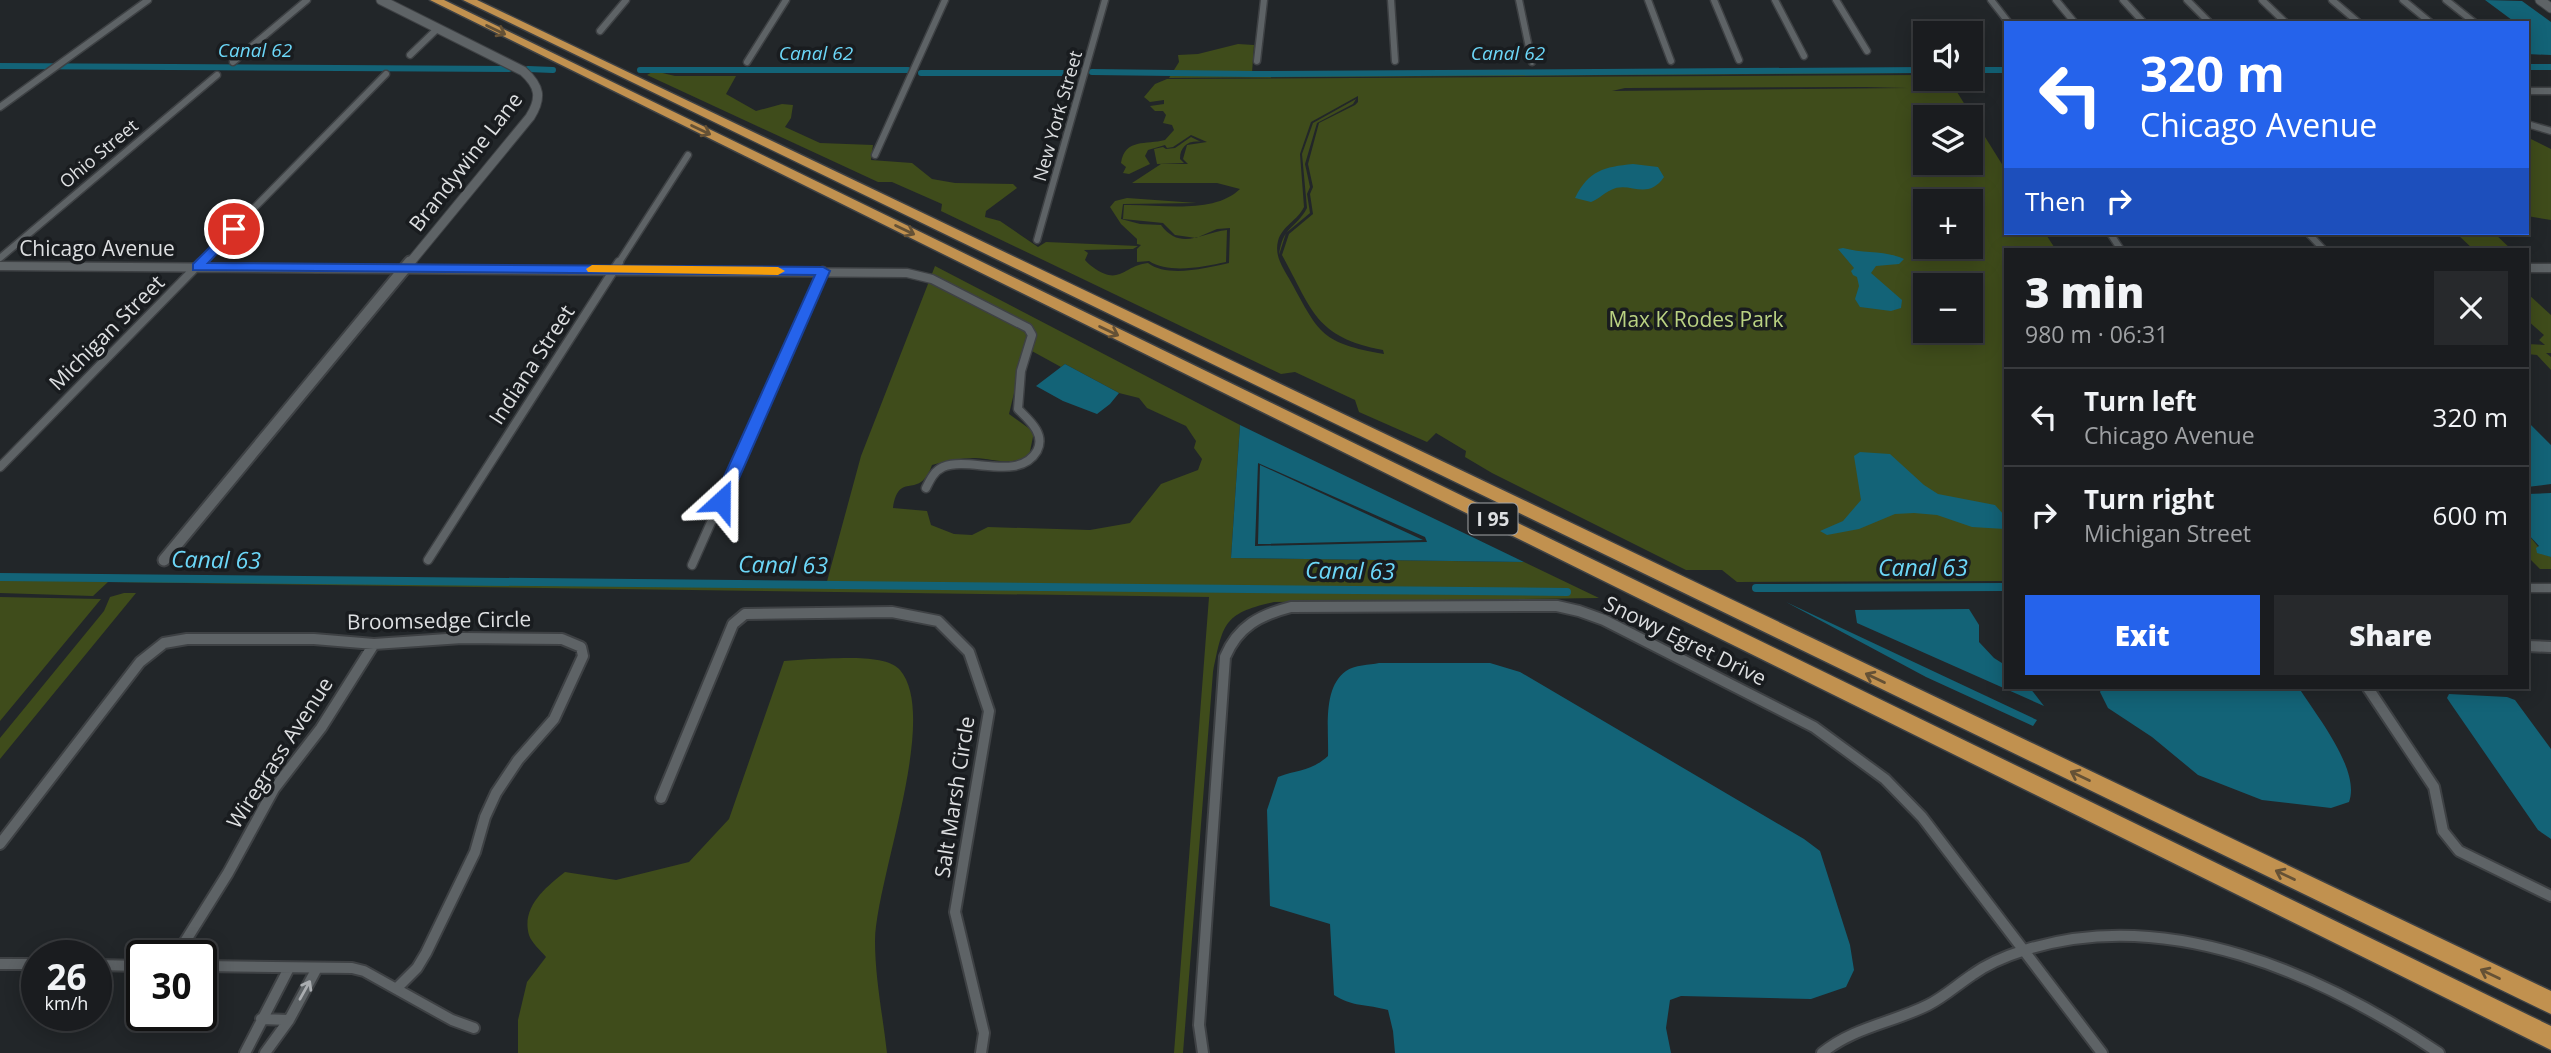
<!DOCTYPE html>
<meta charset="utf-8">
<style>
:root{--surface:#1a1c1f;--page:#27292c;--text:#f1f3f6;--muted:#9fa1a4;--line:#383a3d;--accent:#2563eb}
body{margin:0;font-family:"Open Sans",sans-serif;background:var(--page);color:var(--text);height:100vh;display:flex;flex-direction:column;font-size:26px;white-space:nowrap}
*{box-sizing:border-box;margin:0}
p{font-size:23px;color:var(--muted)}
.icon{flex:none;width:38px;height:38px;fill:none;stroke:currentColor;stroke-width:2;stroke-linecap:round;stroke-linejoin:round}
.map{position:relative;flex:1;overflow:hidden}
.panel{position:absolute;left:2004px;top:248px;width:525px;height:441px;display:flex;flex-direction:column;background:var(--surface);border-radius:0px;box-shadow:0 4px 18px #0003,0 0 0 2px var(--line)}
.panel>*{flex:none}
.banner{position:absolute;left:2004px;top:21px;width:525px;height:214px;border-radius:0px;box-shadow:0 4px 18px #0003,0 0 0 2px var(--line);background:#2563eb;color:#fff;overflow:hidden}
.controls{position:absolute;left:1913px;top:21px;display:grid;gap:14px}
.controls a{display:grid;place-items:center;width:70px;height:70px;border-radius:0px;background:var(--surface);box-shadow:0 4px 18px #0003,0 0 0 2px var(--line);font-size:35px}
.speed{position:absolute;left:21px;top:940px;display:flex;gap:14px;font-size:35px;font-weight:700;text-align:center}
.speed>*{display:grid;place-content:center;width:91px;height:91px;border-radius:50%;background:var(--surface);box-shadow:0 4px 18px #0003,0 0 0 2px var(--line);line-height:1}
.speed small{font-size:18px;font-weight:400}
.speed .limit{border:4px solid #111;border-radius:10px;background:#fff;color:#111}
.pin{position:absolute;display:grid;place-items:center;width:60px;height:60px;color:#fff;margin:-30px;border:4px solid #fff;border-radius:50%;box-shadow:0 2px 7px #0007}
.me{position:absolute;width:77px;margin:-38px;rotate:24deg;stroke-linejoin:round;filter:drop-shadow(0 0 5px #0008)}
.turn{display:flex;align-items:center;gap:24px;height:147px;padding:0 21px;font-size:32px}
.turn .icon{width:91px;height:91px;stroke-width:2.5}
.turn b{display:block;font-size:49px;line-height:60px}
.then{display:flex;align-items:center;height:66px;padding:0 21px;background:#0003;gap:14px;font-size:26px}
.round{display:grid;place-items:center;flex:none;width:74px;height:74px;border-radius:0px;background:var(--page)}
.head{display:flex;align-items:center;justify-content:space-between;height:119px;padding:0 21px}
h1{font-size:42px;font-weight:800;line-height:52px}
.primary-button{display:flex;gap:14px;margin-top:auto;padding:14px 21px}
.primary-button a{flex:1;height:80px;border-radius:0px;background:var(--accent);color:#fff;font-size:28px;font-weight:800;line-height:80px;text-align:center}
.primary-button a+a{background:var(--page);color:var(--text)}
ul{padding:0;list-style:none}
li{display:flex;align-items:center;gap:21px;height:98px;padding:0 21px;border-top:2px solid var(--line)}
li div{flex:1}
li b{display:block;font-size:26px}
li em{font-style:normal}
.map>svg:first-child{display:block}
</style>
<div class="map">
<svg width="2551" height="1053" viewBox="0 0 2551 1053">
<rect width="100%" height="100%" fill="#222629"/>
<path fill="#3f4c1b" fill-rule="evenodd" d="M1238,44L1254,45L1252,73L1925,69V73L1169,78L1179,62L1178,55L1198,54Z
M654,71L675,76H736L726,94L756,111L782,104L793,105L791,118L785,127L820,143L873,145L871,160L912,163L932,179L955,183L1013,184L1017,188L986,211L985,217L1000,221L1038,247L1046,242L1138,246L1133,249L1084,250L1088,253L1085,260C1090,266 1106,278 1116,275C1127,273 1131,265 1148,263C1167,278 1207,268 1229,263L1230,228L1217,229L1196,238L1175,235L1163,223L1123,219L1124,205C1160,204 1213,215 1240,189L1217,183H1132L1161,164H1188L1183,159L1187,145L1207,142L1191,135L1173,147L1167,148L1165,145L1148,150L1145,156L1150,164L1129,174L1123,173L1126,167L1121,163C1125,138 1146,145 1165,140L1174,130L1172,125L1163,123L1166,115L1163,111H1155L1150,106L1164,104V100L1150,102L1144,97L1155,84L1167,79L1925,75V79H1945L1957,92L2005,169L2006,233H2045L2056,250H2006L2005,581L1737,582L1722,570H1686L1492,473L1465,457L1466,451L1436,433L1427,442L1359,412L1355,400L1295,372L1281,374L941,211L942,204L892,182H878L647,75ZM1865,87L1908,88L1612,91L1625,88ZM1358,96V102L1355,105L1319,123L1308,164L1313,187L1310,194L1313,214L1289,234L1282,255C1313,311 1315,337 1383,350L1384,354C1322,343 1320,335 1291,282C1284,269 1274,257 1278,241C1282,226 1298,220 1304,207L1300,154L1311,122ZM1925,117H1970V163H1925ZM1925,201H1970V247H1925ZM1925,285H1970V331H1925Z
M1356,99L1353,104L1317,123L1305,164L1310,187L1307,194L1310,213L1286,233L1279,255C1283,225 1296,229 1307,208L1302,154L1313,123Z
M1191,137L1201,142C1189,140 1180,146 1180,159L1184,163L1157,164L1154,149L1163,147L1166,149L1175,148Z
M2527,137L2551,149V220L2527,216Z
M1127,198L1197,203L1123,204L1121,219L1140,224L1161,225C1181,252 1202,232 1227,230L1226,262C1203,267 1169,274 1149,261L1137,262V249L1141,245L1137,244V239L1121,224L1110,207L1115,201Z
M2456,233H2494L2512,250H2474Z
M935,266L1240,425L1231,558L1524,562L1599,598L1274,602C1223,613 1223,624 1213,672L1183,1053H1174L1209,597L108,582L93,596L0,593V574L826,585L861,456ZM1030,350L1061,367L1065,364L1119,393L1139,398L1147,408L1186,426L1196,441L1194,448L1202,459L1198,470L1161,484L1130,523L1090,530L988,527L972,535L954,534L931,525L927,511L893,508C899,469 919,502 932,465C947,461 959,458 975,458C995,459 1011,466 1029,456L1034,432L1009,414L1015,389Z
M2527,293L2551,315V353H2546L2551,357V370L2537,355L2527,354V344L2545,345L2539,340L2544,335L2527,320Z
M2527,533L2544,554L2551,557V569H2540L2527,556Z
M124,593H136L0,759V738L104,611L110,597Z
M0,597L101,599L0,721Z
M811,659C832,659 886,653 900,670C940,717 876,879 875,941C875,978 883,1017 887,1053H518V1020L527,982L546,957C541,951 531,942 529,935C521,907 546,887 565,872L616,880L689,862L729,819L784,661Z"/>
<path fill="#136377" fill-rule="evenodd" d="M2485,0L2522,1L2551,22V55L2527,54V23H2516Z
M1633,164L1658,167L1664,177C1647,202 1629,180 1611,190C1604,193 1599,199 1591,202L1575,198C1589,170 1604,167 1633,164Z
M1843,248C1864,254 1885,250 1904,259L1899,264L1876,266L1871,273L1902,300L1901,308L1891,311L1860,307L1855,299L1859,286L1857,277L1853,275L1851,271L1854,268L1838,249Z
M1065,364L1119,393L1110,404L1097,414L1063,401L1036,386Z
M2527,421L2551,445V484L2527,487Z
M1240,425L1524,562L1231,558ZM1258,463L1425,537L1427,542L1255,546Z
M1860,452L1890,454L1924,485L1938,494L1995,505L2005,516V529L1972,527L1937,515L1914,513L1895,514L1859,529L1827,535L1820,531L1843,521L1861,500L1854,456Z
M1260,465L1423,540L1258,544Z
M2551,493V557L2537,553L2536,548L2539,546L2527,533V494Z
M1786,602L2037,720L2033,726L1926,677Z
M1969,609L1979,625V642L1994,658L2005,665L2006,688H2030L2044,706L1857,623L1855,610Z
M1379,663H1490L1520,672L1804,839L1820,851L1850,945L1854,970L1846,987L1811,999L1681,996L1670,1000L1666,1028L1671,1053H1395L1393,1031L1388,1010C1367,1004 1352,1007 1334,995L1330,924L1270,906L1267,810L1278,777C1299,769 1310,772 1328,756C1329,730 1322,688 1346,671C1354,665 1370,665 1379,663Z
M2102,688H2299C2316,715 2361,770 2349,802L2331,808L2262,800L2198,775L2152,737L2108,708L2100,692Z
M2449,694L2507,697L2515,700L2551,749V839L2538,830L2451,704L2447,698Z"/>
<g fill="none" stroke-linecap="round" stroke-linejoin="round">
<path stroke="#136377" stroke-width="6" d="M0,66L509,69
M2527,67H2551
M528,69L553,70
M640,70H908
M1970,70H2006
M1092,72L1253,74L1925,70
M921,73H1079"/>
<path stroke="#136377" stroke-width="8" d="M0,577L1567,592
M1756,588L2006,587"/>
<g stroke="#3e4144" stroke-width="9">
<path id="street-far2" d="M1391,0L1395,61
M1519,0L1532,62
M1648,0L1671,61
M1714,0L1739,60
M1775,0L1804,56
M1836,0L1867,51
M1991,0L2009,23
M2056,0L2075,23
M2123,0L2144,23
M2187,0L2210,23
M2262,0L2286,23
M2332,0L2359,23
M2403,0L2431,23
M2446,0L2475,23
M600,31L626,0
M410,55L437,29
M1257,61L1264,0
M233,62L307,0
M747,62L786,0
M2527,91H2551
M0,107L148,0
M2527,124L2551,131
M875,155L945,0
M2110,233L2121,250
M2308,233L2324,250
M1037,240L1105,0
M0,258L217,75
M199,264L386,74
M618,264L688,155"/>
</g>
<g stroke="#3e4144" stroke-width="11">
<path id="street-far1" d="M0,266L907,273L932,279L1028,328L1032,335L1021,371L1018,409C1029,420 1046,434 1037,451C1019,482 970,456 943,467C934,471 930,480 926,488
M2527,268H2551
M0,467L201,262
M428,560L619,262
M692,565L823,271
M2527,588H2551
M1306,607H1561"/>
</g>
<g stroke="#3e4144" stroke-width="14">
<path id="street" d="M2527,646L2551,647
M2368,688L2434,787L2443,831L2459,851L2551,896
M661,798L733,624L745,614L892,612L938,621L969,652L989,711L955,912L984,1033L981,1053
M0,844L140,662L164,643L187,639H314L374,644L462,638L562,639L581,647L583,656L554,719L518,760L496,793L485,817L475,852L426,953L417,968L397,988
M176,956L228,873L274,789L321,728L374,644
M0,964H37
M96,965L142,966
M201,966L352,968L364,971L452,1020L474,1028
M261,1019L289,1020
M245,1053L289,968
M265,1053L289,1020L317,968
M1203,1053L1199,1025L1225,657C1238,626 1260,615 1291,607L1557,606L1579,611L1604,620L1814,727L1885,779L1922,817L2102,1053
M1822,1053C1854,1027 1892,1023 1928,1005C1944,997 1957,985 1972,975C1987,964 2006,956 2025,950C2167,905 2322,974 2439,1053"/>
</g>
<g stroke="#3e4144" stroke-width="11">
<path id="secondary-far1" d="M381,0L523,71C540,86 542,98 530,117L409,264
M2540,0L2551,8"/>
</g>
<g stroke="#3e4144" stroke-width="15">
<path id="secondary" d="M164,560L410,262"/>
</g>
<g stroke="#3e4144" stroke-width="3">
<path id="highway" d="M430,0H444L2551,1026V1050Z
M463,0H477L2551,991V1014Z"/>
</g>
<use href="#street-far2" stroke="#5e6366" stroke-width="6"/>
<use href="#street-far1" stroke="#5e6366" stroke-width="8"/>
<use href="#street" stroke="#5e6366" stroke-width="10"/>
<use href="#secondary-far1" stroke="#5e6366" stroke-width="9"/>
<use href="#secondary" stroke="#5e6366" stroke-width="11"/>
<use href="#highway" fill="#c1914f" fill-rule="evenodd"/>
</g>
<defs><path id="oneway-shaft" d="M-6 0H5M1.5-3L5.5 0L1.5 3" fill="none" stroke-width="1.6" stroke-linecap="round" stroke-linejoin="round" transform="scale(1.75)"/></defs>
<g stroke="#655135">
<use href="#oneway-shaft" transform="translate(496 30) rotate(26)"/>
<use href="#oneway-shaft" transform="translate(701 130) rotate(26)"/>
<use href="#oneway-shaft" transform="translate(905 230) rotate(26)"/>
<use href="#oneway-shaft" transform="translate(1109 331) rotate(26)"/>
<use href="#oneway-shaft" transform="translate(1875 678) rotate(-154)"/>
<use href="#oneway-shaft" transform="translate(2080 776) rotate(-154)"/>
<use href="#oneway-shaft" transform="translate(2285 875) rotate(-154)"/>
<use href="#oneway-shaft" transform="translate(2490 974) rotate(-154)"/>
</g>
<use stroke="#aaadb0" href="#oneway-shaft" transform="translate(305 990) rotate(-61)"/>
<path fill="#2563eb" stroke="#184099" stroke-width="2" d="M234,226L240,229L208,263L823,267L830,271L729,501L721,507L713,501L815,275L193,270V264L230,227Z"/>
<path fill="#f59e0b" d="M592,265L778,267L785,271L778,275L588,272L586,269Z"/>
<g text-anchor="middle" stroke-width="7" stroke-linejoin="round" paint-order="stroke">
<g font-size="18" fill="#dddfe1" stroke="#191c1f">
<text transform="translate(1058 116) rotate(-74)" y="6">New York Street</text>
<text transform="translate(99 154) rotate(-40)" y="6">Ohio Street</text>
</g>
<g font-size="19" font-style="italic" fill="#6cd7f8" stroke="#191c1f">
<text x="255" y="57">Canal 62</text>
<text x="816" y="60">Canal 62</text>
<text x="1508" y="60">Canal 62</text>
</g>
<rect fill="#191c1f" stroke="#a2a4a7" stroke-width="2" x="1468.5" y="503.5" width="49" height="31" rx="5"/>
<g font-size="19" font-weight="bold" fill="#dddfe1">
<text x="1493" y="526">I 95</text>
</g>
<g font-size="21" fill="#dddfe1" stroke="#191c1f">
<text transform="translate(466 162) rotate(-52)" y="7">Brandywine Lane</text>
<text x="97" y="256">Chicago Avenue</text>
<text transform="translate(107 333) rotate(-45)" y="7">Michigan Street</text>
<text transform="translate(532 365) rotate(-57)" y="7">Indiana Street</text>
<text transform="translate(439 621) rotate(-1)" y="7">Broomsedge Circle</text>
<text transform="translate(1685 641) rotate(26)" y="7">Snowy Egret Drive</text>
<text transform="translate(280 753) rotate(-57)" y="7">Wiregrass Avenue</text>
<text transform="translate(955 797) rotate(-81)" y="7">Salt Marsh Circle</text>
</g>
<g font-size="21" fill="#bad282" stroke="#191c1f">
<text x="1696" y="327">Max K Rodes Park</text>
</g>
<g font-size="23" font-style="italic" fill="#6cd7f8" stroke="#191c1f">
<text transform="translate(216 560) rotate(1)" y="8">Canal 63</text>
<text transform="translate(783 565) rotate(1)" y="8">Canal 63</text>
<text x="1923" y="576">Canal 63</text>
<text transform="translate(1350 571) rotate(1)" y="8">Canal 63</text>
</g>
</g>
</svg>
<div class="controls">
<a><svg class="icon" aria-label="sound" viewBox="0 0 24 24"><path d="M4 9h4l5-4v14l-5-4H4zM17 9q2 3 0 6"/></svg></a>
<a><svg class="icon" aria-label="layers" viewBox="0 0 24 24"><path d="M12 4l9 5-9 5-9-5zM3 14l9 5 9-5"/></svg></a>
<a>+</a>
<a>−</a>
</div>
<div class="speed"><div>26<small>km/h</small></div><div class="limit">30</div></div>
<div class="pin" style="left:234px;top:229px;background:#d93025"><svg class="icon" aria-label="arrive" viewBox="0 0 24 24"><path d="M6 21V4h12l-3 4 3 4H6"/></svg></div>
<svg class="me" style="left:721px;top:501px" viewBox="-20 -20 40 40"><path d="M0-17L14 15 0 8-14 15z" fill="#2563eb" stroke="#fff" stroke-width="4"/></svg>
<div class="banner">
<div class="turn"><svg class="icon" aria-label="left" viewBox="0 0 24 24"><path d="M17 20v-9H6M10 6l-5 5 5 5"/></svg><div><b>320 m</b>Chicago Avenue</div></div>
<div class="then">Then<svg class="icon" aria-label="right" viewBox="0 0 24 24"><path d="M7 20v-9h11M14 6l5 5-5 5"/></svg></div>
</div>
<section class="panel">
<div class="head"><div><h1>3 min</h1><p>980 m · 06:31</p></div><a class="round"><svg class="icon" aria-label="close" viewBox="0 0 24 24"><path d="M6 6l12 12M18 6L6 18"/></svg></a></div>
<ul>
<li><svg class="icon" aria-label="left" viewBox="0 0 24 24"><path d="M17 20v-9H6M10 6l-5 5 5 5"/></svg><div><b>Turn left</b><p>Chicago Avenue</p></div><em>320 m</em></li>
<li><svg class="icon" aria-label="right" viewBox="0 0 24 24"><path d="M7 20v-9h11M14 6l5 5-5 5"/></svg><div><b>Turn right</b><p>Michigan Street</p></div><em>600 m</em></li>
</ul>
<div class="primary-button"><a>Exit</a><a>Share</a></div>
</section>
</div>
